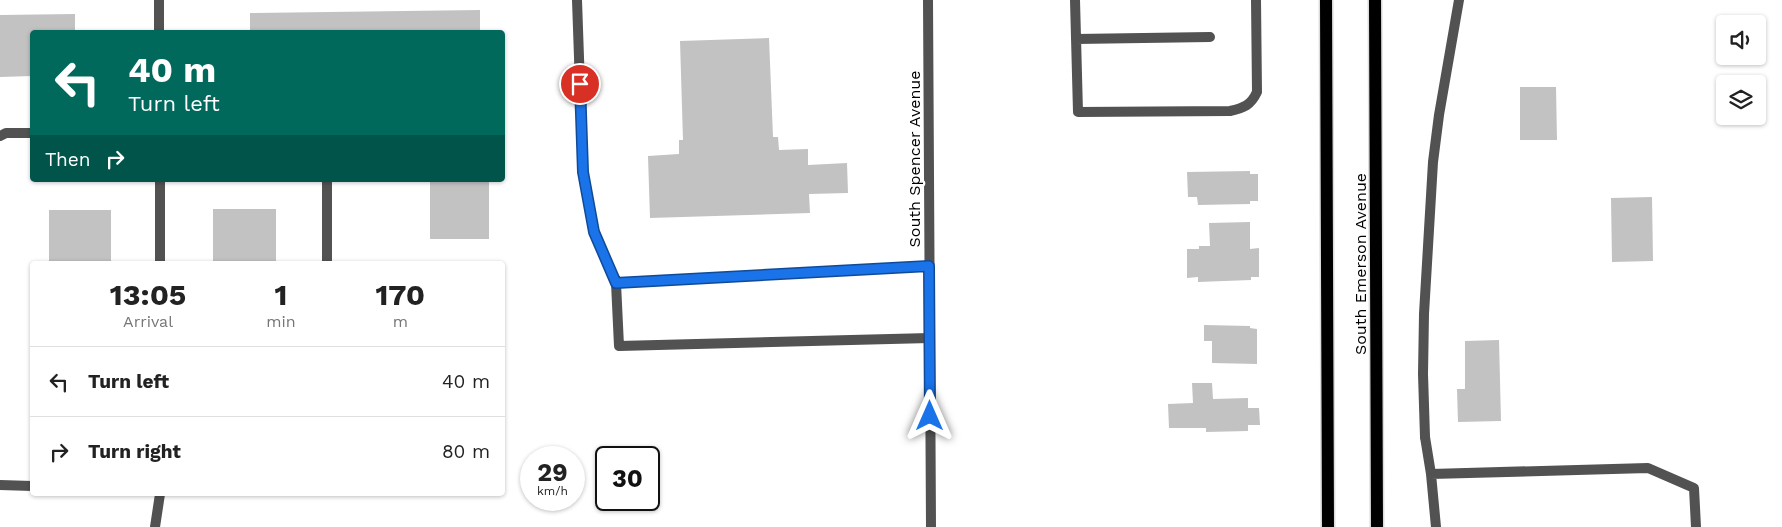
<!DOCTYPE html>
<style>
:root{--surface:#fff;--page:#f6f6f6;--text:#222;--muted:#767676;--line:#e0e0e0}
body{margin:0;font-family:"Work Sans",sans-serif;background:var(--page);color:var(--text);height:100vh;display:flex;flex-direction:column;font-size:19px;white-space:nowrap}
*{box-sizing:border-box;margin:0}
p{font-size:16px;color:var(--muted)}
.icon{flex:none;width:28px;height:28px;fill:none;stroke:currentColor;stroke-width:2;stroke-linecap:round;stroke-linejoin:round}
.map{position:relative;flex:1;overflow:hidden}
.drawer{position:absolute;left:30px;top:261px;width:475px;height:235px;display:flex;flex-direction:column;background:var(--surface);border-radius:5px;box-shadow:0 1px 4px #0004}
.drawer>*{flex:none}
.banner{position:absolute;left:30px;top:30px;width:475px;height:152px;border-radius:5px;box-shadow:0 1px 4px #0004;background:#00695c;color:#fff;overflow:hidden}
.buttons{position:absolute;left:1716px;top:15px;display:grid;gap:10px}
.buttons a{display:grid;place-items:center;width:50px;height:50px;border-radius:5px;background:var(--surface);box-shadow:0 1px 4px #0004;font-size:25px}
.speed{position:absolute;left:520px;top:446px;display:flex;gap:10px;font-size:25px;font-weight:700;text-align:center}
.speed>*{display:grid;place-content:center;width:65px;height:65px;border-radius:50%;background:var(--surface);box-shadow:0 1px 4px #0004;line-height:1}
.speed small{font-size:12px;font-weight:400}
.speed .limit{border:2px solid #111;border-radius:8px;background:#fff;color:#111}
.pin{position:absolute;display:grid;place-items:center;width:42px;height:42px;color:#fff;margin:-21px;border:2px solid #fff;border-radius:50%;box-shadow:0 1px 5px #0007}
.me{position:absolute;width:55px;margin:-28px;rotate:0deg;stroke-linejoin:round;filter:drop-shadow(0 0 4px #0008)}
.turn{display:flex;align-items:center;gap:18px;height:105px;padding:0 15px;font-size:22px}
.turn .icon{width:65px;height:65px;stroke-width:2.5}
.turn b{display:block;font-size:35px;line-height:42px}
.then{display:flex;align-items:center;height:48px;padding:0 15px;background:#0003;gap:10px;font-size:19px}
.eta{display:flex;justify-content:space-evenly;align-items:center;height:85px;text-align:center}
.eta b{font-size:30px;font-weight:700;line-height:35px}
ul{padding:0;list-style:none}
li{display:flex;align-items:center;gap:15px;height:70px;padding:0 15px;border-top:1px solid var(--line)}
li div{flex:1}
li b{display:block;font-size:19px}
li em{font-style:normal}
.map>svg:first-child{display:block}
</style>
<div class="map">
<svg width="1782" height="527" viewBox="0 0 1782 527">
<rect width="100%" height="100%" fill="#fff"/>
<path fill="#c2c2c2" d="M480,10V32H250V13Z
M75,14V32H32V76L0,77V15Z
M769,38L773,137H778L779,150L808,149V165L847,163L848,193L809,194L810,213L650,218L648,156L679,154V140H683L680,41Z
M1520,87H1556L1557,140H1520Z
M1250,171V174H1258V201H1250V204L1198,205L1197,197H1188L1187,172Z
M430,180H489V239H430Z
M1652,197L1653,261L1612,262L1611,198Z
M213,209H276V264H213Z
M49,210H111V264H49Z
M1250,222V249L1259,248V277H1251V280L1198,282V277L1187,278V249H1199V246H1210L1209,223Z
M1204,325L1250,326V328L1257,329V364L1212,363V341H1204Z
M1499,340L1501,421L1458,422L1457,389H1465V341Z
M1192,383H1212L1213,399L1248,398V408H1259L1260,425H1248V431L1206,432V428H1169L1168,404L1193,403Z"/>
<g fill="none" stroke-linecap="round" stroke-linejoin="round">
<g stroke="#dbdbdb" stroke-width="15">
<path id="primary" d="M1326,0L1328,527
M1375,0L1377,527"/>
</g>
<path stroke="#525252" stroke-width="10" d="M577,0L583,172L594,232L616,283
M1075,0L1078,112L1230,111C1244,108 1251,105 1257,92L1256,0
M1076,39L1210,37
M929,266L616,283L619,346L930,338
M1425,437L1431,474L1436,527
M1431,474L1648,468L1694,488L1696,527"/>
<path stroke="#525252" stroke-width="10" d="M159,0V32
M928,0L931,527
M0,136L6,133H32
M160,180V264
M327,180V264
M1425,437L1423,374L1424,314L1433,162L1439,115L1459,0
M0,485L32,486
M155,527L160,494"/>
<use href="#primary" stroke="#000" stroke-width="12"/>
</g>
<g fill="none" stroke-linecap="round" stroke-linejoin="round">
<g stroke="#114b97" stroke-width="12">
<path id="route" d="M580,84L583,172L594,232L616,283L929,266L930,416"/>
</g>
<use href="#route" stroke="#1a73e8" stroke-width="9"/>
</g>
<g text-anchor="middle" stroke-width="4.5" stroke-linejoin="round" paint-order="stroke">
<g font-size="16" fill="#000" stroke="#fff">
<text transform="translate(914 159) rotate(-90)" y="6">South Spencer Avenue</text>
<text transform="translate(1360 264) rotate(-90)" y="6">South Emerson Avenue</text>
</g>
</g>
</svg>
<div class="buttons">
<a><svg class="icon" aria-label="sound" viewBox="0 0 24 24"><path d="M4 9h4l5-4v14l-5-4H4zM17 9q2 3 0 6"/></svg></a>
<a><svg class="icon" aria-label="layers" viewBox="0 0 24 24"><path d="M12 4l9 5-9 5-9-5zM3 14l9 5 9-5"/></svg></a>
</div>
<div class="speed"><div>29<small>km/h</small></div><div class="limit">30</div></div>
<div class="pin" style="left:580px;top:84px;background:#d93025"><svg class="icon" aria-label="arrive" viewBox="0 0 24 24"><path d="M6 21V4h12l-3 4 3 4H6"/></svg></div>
<svg class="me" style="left:930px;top:416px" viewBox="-20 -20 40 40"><path d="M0-17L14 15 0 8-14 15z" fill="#1a73e8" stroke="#fff" stroke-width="4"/></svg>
<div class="banner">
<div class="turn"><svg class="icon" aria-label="left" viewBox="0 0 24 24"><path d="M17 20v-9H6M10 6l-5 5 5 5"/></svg><div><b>40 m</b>Turn left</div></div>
<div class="then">Then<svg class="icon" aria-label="right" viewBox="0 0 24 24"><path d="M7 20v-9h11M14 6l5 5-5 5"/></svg></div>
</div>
<section class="drawer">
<div class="eta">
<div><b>13:05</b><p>Arrival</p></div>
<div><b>1</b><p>min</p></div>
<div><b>170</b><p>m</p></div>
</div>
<ul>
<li><svg class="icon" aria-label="left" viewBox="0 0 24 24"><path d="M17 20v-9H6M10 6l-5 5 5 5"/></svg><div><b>Turn left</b></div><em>40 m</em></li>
<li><svg class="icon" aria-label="right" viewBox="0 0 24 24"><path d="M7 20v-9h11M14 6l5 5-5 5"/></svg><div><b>Turn right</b></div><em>80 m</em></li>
</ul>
</section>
</div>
